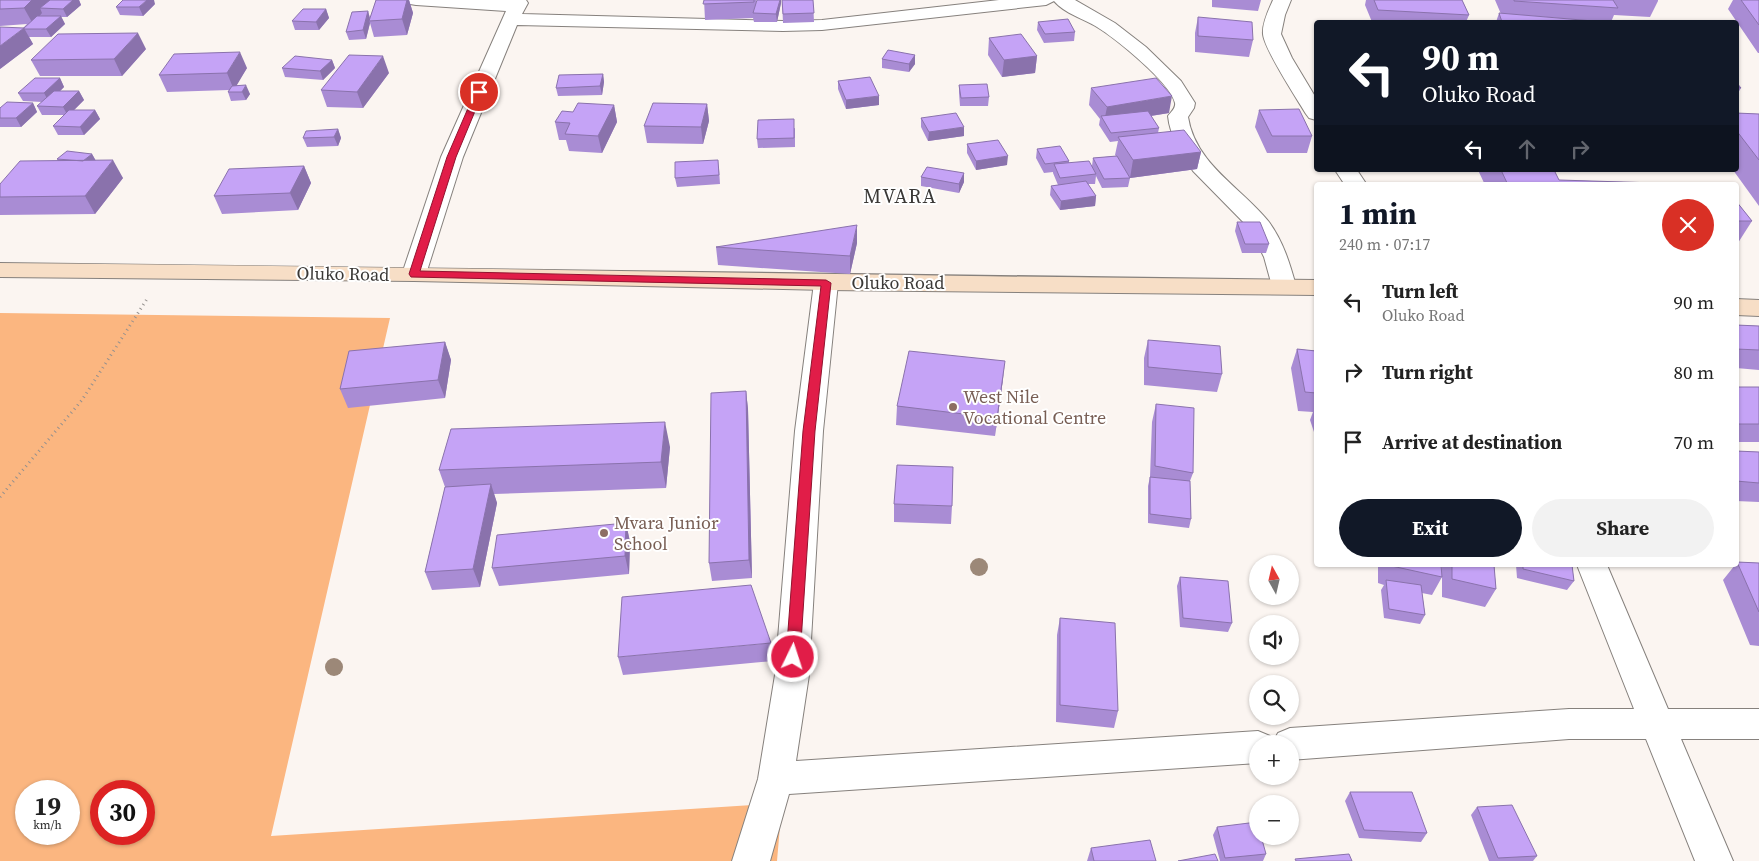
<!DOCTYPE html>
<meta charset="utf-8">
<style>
:root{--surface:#fff;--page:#f2f2f2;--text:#222;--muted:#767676;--accent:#111827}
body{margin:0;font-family:"Source Serif 4",serif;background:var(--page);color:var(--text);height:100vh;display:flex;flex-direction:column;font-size:19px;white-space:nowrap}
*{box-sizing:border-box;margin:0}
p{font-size:16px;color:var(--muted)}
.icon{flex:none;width:28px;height:28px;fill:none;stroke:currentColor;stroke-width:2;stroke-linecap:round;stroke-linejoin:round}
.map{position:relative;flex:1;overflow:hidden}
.sheet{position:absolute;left:1314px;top:182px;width:425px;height:385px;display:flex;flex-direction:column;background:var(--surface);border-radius:5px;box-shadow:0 1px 4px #0004}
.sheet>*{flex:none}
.banner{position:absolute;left:1314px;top:20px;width:425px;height:152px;border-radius:5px;box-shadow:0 1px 4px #0004;background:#111827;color:#fff;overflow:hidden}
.needle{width:32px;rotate:352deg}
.fabs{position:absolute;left:1249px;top:555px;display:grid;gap:10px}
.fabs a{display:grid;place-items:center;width:50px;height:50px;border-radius:50%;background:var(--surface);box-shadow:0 1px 4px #0004;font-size:25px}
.speed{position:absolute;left:15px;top:780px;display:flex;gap:10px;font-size:25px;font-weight:700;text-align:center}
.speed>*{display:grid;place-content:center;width:65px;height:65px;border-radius:50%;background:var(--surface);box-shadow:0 1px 4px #0004;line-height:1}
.speed small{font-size:12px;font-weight:400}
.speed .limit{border:8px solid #d22;background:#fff;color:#111}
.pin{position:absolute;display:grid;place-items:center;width:42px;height:42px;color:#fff;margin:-21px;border:2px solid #fff;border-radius:50%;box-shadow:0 1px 5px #0007}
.me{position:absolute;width:55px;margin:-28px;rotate:4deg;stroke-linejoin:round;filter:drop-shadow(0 0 4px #0008)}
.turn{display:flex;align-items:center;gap:18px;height:105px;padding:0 25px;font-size:22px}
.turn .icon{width:65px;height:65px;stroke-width:2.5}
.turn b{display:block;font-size:35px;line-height:42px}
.lanes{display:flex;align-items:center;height:48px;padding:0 25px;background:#0003;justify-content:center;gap:25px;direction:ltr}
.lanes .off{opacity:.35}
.round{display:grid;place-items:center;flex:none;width:52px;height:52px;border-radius:26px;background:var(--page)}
.headline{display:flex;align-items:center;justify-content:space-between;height:85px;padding:0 25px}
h1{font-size:30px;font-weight:700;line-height:38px;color:var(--accent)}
.cta{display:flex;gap:10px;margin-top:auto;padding:10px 25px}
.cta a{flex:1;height:58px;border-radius:30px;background:var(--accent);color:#fff;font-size:20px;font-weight:700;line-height:58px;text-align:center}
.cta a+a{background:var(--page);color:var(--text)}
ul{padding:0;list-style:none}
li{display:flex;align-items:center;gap:15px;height:70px;padding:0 25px}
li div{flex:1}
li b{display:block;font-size:19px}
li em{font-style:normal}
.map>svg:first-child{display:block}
</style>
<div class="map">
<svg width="1759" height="861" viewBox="0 0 1759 861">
<rect width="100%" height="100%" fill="#fbf5f1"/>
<path fill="#fbb680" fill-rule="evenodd" d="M0,313L390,318L271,836L782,803L777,861H0ZM26,791H69V834H26ZM101,791H144V834H101Z"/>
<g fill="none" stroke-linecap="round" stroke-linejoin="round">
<g stroke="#86817d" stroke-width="2">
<path id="street" d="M407,0H526L528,3L522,14L783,21L822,20L999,0H1075L1115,23L1146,47L1181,81L1195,103L1194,108L1188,117C1195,164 1242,188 1269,222C1283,241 1290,264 1296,286L1293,291L1284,293L1275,291L1272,286L1264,257L1250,229L1193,171C1182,154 1170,137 1168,116C1171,112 1176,108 1175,103C1171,83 1115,38 1097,27C1084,19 1064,13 1054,1L1046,5L822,30L783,31L517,25L463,157L426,274L422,279L414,281L406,279L402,274L441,157L506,11L416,5L410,4Z
M1273,0H1291L1285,15L1281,34L1292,58L1316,98V120L1309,118L1306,114C1297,99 1264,49 1263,34C1262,23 1269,9 1273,0Z
M1335,170H1357L1367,185H1345Z
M826,276L835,278L838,283L823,431L809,675L796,761L1258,731L1270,736L1273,742L1278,733L1290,728L1569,709H1634L1577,565H1607L1668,709H1759V739H1681L1733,861H1695L1646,739H1569L1290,760V744H1258V763L789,794L770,861H732L758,779L775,675L795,431L814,283L817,278Z"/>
</g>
<g stroke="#86817d" stroke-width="2">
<path id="secondary" d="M0,263C439,267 877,276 1316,280V295L826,290L414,281L0,277Z
M1736,299L1759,300V316L1736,315Z"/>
</g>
<path stroke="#94908d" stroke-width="3" stroke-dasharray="1 4" stroke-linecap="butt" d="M0,497L82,400L147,299"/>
<use href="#street" fill="#fff" fill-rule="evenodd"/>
<use href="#secondary" fill="#f7dec6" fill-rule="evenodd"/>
</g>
<g fill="#9c8878">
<circle cx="979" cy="567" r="9"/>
<circle cx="334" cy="667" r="9"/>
</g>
<path fill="#a98cd4" d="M0,0H79L81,5L67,17H61L65,24L51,37H29L33,44L0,69L23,28L27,24L0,26Z
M376,0H409L413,13L407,35L374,37L370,23L366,39L349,40L346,32L368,11L370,18Z
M704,0H756V4L781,3L777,22H754L753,18L705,20Z
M782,0H813L814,22L783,23Z
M1212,0H1261L1258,11L1212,7Z
M1366,0H1462L1469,15L1466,22H1372L1365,5Z
M1495,0H1658V1L1650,17L1614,15L1611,22H1496L1499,13L1501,14Z
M1733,0H1759V53H1758L1728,9Z
M155,4L143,16L120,15L116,7Z
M326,9L329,18L319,30H295L292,21Z
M1198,17L1253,40L1249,57L1195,52V33Z
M1038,22L1075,32L1074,41L1044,43L1037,30Z
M989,38L1037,56L1035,73L1002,77L988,55Z
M1316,38V57L1314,46Z
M146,49L122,76H40L31,60Z
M915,55V64L909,72L882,68V59Z
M332,60L335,68L323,80L285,77L282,68Z
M247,68L236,85L250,94L246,100L231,101L228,92L229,90L167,92L159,75Z
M389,73L363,108L327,107L321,90Z
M603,74L604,82L602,95L558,96L556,88Z
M60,78L64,87L60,91H79L84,100L74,110H95L100,119L84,135H58L53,126L64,115H42L37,106L42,102L23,101L18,93Z
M838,81L879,105L846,109L838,89Z
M1736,82L1741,88L1736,96Z
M959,85L989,97L988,106H960L959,93Z
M1091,88L1169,113L1151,116L1159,128L1158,133L1201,152L1197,169L1130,178L1124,169L1130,178L1128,187L1102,188L1096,176L1095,184H1088L1096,196L1095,206L1060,210L1050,195L1051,186L1058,185L1053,173V172L1044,173L1036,158L1037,149L1069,161V163L1092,166L1093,158L1116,156L1115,155L1118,141L1110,142L1099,125L1100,119L1089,105Z
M33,103L37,112L21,127H0V108Z
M707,104L709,121L703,144L647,143L644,126Z
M614,105L617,122L602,153L569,151L566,140H559L555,122L573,112Z
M1259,110L1312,136L1307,153H1267L1255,127Z
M1736,113L1759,114V206L1733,170H1736Z
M921,118L964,136L928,141L921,127Z
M795,128V147L758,148L757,139Z
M338,129L341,138L338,146L307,147L303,138Z
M967,144L1007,165L976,170L967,153Z
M92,154L96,161L123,178L95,214L0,215V184L58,161L57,159Z
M304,166L311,183L298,210L222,214L214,196Z
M719,169L720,184L677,187L675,178Z
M1478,170H1554L1559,180L1720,185H1485Z
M964,173V182L959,193L921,186V177Z
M1736,201L1752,221L1736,246Z
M1237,222L1269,244L1266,253H1242L1235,231Z
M857,243L850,274L718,265L716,247Z
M1736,325L1759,326V370L1736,368Z
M1148,340L1222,374L1217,392L1144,385V358Z
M445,342L451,360L445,398L348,408L340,389Z
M1297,349L1316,351V438L1310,420L1313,412L1298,411L1291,368Z
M1003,379L995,436L896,425L897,406Z
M1736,387H1759V442H1736Z
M746,391L748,409L752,578L712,581L709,563Z
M1156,404L1193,473L1190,481L1191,519L1189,528L1148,523V486L1150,477L1152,422Z
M670,447L666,488L494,494L497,503L480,587L432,590L425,572L445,487L439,470Z
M1736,451L1759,452V502L1736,501Z
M894,504L952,506L951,524L894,522Z
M626,523L630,542L629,574L499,586L492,568Z
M1737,562L1759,563V646L1750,645L1723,580L1735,565H1736Z
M1378,565H1441L1442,575V565H1494L1496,589L1485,607L1442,597V577L1432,595L1422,593L1425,615L1420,624L1384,618L1381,590L1384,585L1378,583Z
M1516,565H1572L1574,581L1567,590L1517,578Z
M1180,577L1232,623L1228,632L1180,627L1177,586Z
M1060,618L1118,711L1114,728L1056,722L1057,635Z
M771,643L773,661L623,675L618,657Z
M1350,792L1427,833L1421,842L1359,838L1345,801Z
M1477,807L1537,856L1533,861H1489L1471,815Z
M1217,827L1266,854L1263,861H1220L1213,835Z
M1091,848L1156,861H1087Z"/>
<path fill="#8a72ac" d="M32,0H51L40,8L42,13L33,24L24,8Z
M73,0H79L81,5L67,17L63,9Z
M147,0H154L155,4L143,16L139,7Z
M407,0H409L413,13L407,35L402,19Z
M780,0H781V3L777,22L776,14Z
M326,9L329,18L319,30L316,22Z
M368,11L370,19L369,21L370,23L366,39L363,30Z
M61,16L65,24L51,37L46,29Z
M24,28L33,44L0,69V46Z
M138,33L146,49L122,76L114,59Z
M240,52L247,68L234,90L227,73Z
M915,55V64L909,72V64Z
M383,56L389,73L363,108L357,92Z
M1037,56L1035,73L1002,77L1004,60Z
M332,60L335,68L323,80L320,71Z
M603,74L604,82L602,95L600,86Z
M60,78L64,87L49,102L44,93Z
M246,85L250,94L246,100L242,92Z
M79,91L84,100L68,116L63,107Z
M879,96V105L846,109V100Z
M1172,96L1169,113L1105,123L1104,122L1107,107Z
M33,103L37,112L21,127L16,118Z
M707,104L709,121L703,144L701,127Z
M614,105L617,122L602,153L598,136Z
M95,110L100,119L84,135L80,127Z
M964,127V136L928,141L929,132Z
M338,129L341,138L338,146L334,137Z
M1201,152L1197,169L1130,178L1133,160Z
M92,154L97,163L83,161Z
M1008,156L1007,165L976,170V161Z
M113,160L123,178L95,214L85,196Z
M304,166L311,183L298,210L290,193Z
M964,173V182L959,193V184Z
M1096,196L1095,206L1060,210L1061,201Z
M857,225V243L850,274V256Z
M445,342L451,360L445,398L438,380Z
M1005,361L1003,379L995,436L997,418Z
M746,391L748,409L752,578L749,560Z
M665,422L670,447L666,488L661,462Z
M491,484L497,503L480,587L473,569Z
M626,523L630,542L629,574L625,556Z"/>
<path fill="#c5a3f6" stroke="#8a72ac" d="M0,0H32L24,8L0,9Z
M50,0H73L63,9L40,8Z
M123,0H147L139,7H116Z
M376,0H407L402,19L369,21Z
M704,0H754V2L703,4Z
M757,0H780L776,14L753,13Z
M782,0H813L814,13L783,14Z
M1374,0H1462L1469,15L1378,10Z
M1514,0H1613L1618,8L1514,1Z
M1741,0H1759V25Z
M303,9H326L316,22L292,21Z
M368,11L363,30L346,32L352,12Z
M1499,13L1605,22H1502Z
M37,16H61L46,29H24V28L23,29Z
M1198,17L1252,22L1253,40L1198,36Z
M1068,19L1075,32L1045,34L1038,22Z
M0,27L24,28L0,46Z
M138,33L114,59L31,60L58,34Z
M1021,34L1037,56L1004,60L989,38Z
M888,50L915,55L909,64L882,59Z
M240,52L227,73L159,75L174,54Z
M349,55L383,56L357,92L321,90Z
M295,56L332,60L320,71L282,68Z
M603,74L600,86L556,88L559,75Z
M870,77L879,96L846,100L838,81Z
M35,78H60L44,93H18Z
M1156,78L1172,96L1107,107L1091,88Z
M1736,82L1741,88L1736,87Z
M987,84L989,97L961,98L959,85Z
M246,85L242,92H228L232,86Z
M54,91H79L63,107L37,106Z
M7,102L33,103L16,118H0V108Z
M578,103L614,105L598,136L565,134L570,123L555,122L562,111L573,112Z
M653,103L707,104L701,127L644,126Z
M1299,109L1312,136H1272L1259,110Z
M69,110H95L80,127L53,126Z
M1148,111L1159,128L1111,133L1101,116Z
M956,113L964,127L929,132L921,118Z
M1736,113L1759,114V160L1736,130Z
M794,119V138L757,139L758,120Z
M338,129L334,137L303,138L306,131Z
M1184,130L1201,152L1133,160L1118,137Z
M998,140L1008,156L976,161L967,144Z
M1060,146L1069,161L1045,164L1037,149Z
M67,151L92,154L83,161L57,159Z
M1117,156L1130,178L1104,179L1093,158Z
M113,160L85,196L0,197V184L20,161Z
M718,160L719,175L675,178V162Z
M1089,161L1096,174L1060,178L1054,164Z
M304,166L290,193L214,196L229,169Z
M927,167L964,173L959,184L921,177Z
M1501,170H1554L1559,180L1720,185H1508Z
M1086,181L1096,196L1061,201L1051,186Z
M1736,201L1752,221H1736Z
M1237,222H1260L1269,244H1245Z
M857,225L850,256L716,247Z
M1736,325L1759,326V350L1736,349Z
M1148,340L1220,346L1222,374L1148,367Z
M445,342L438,380L340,389L349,351Z
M1297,349L1316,351V393L1305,392Z
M909,351L1005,361L997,418L897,406Z
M1736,387H1759V424H1736Z
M746,391L749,560L709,563L711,393Z
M1156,404L1194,408L1193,473L1155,466Z
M665,422L661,462L439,470L451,429Z
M1736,451L1759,452V483L1736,481Z
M897,465L953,467L952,506L894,504Z
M1150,477L1190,481L1191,519L1150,514Z
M491,484L473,569L425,572L445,487Z
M626,523L625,556L492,568L497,535Z
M1737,562L1759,563V612Z
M1387,565H1441L1442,577Z
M1452,565H1494L1496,589L1452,579Z
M1523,565H1572L1574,581L1523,569Z
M1180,577L1228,581L1232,623L1183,618Z
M1386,580L1421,585L1425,615L1389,609Z
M751,585L771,643L618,657L622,597Z
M1060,618L1115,623L1118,711L1060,705Z
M1350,792H1412L1427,833L1364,830Z
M1512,805L1537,856L1498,858L1477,807Z
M1257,822L1258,836H1261L1266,854L1225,858L1217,827Z
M1150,840L1156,861H1094L1091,848Z
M1215,854L1218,861H1178Z
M1349,854L1352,861H1296L1295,859Z"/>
<path fill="#e11d48" stroke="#92132f" d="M479,89L483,92L456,157L420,271L826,280L831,283L815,431L800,657L798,661L793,662L788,661L786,657L803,431L821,286L411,277L409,274L447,157L475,92Z"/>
<g fill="#8d6e63" stroke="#fff" stroke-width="2">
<circle cx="953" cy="407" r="5"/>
<circle cx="604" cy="533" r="5"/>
</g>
<g text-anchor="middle" stroke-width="4" stroke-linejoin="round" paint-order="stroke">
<g font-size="18" fill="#3a3836" stroke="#fff">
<text transform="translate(343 274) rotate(1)" y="6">Oluko Road</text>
<text x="898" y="289">Oluko Road</text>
</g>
<g font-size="18" fill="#785e54" stroke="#fff" text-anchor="start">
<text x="963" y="403">West Nile<tspan x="963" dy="21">Vocational Centre</tspan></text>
<text x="614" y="529">Mvara Junior<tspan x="614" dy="21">School</tspan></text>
</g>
<g font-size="20" letter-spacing="1" fill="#3a3836" stroke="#fff">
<text x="900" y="203">MVARA</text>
</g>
</g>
</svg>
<div class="fabs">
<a><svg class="needle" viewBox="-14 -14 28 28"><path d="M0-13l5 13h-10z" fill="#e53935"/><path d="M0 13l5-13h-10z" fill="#767676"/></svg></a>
<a><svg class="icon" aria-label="sound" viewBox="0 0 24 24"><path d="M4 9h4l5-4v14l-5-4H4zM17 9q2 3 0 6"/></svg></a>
<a><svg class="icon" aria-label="search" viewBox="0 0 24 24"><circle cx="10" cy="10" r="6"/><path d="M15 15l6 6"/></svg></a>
<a>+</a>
<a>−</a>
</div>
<div class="speed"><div>19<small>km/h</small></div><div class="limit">30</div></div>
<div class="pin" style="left:479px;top:92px;background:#d93025"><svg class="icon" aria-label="arrive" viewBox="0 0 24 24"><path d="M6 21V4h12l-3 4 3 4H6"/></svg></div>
<svg class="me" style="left:793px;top:657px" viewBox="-20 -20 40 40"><circle r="17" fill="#e11d48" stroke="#fff" stroke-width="3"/><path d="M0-11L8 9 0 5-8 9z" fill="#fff"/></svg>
<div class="banner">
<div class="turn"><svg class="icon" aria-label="left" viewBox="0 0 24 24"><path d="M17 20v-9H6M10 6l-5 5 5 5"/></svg><div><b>90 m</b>Oluko Road</div></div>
<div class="lanes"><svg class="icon" aria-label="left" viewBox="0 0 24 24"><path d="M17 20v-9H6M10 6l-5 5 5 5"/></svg><svg class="icon off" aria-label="ahead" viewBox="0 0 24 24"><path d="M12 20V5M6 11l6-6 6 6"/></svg><svg class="icon off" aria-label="right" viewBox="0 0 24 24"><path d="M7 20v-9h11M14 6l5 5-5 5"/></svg></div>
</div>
<section class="sheet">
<div class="headline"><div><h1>1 min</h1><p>240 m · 07:17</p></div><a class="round" style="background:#d93025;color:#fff"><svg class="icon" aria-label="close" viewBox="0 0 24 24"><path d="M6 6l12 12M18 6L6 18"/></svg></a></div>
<ul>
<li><svg class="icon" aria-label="left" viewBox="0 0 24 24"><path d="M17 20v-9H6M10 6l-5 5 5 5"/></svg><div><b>Turn left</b><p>Oluko Road</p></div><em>90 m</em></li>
<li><svg class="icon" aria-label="right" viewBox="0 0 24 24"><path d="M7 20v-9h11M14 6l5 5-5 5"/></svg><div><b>Turn right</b></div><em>80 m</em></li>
<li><svg class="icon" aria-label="arrive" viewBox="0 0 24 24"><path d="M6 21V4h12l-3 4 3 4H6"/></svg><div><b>Arrive at destination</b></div><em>70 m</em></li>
</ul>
<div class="cta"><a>Exit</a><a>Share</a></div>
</section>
</div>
